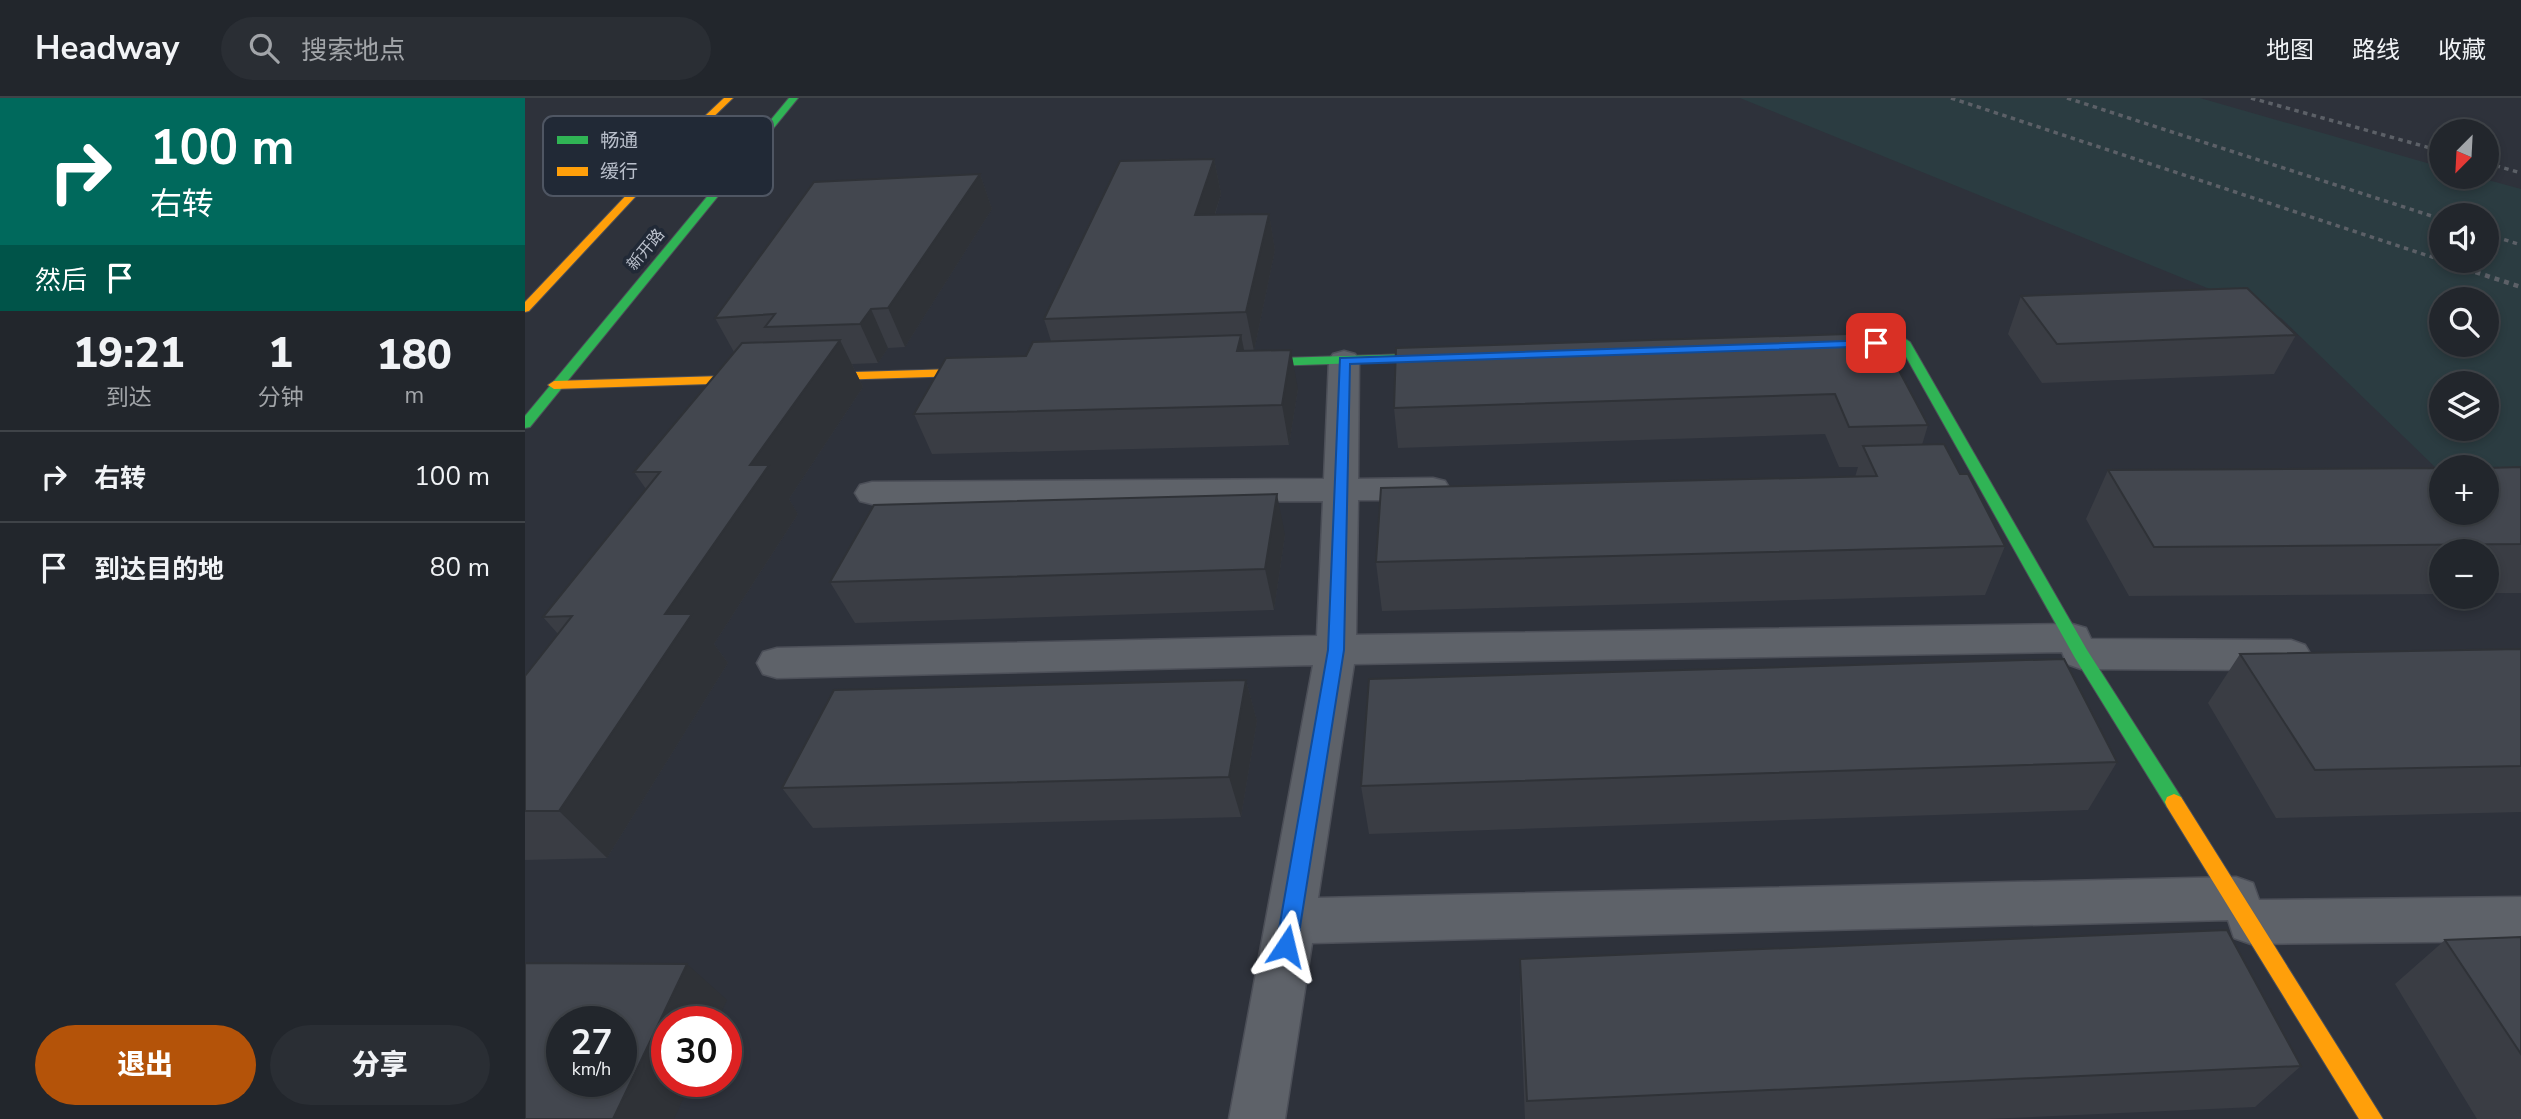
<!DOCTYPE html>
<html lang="zh">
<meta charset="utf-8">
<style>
:root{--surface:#22262c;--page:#2a2e34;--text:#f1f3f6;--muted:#a2a5a9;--line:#3f4348;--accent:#b45309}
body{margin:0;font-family:"Nunito Sans","Noto Sans SC",sans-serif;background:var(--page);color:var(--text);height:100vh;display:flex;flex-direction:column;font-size:26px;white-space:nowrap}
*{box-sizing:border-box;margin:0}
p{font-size:23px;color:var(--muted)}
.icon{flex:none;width:38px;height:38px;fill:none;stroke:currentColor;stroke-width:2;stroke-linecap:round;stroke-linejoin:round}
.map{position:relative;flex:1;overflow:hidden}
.sheet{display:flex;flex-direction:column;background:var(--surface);width:525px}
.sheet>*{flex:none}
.hud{background:#00695c;color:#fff;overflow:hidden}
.needle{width:46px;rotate:204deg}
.tools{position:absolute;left:1904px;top:21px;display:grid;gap:14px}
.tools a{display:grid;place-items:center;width:70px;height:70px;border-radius:50%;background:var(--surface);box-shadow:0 4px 10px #0003,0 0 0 2px var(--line);font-size:35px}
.speed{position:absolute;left:21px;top:908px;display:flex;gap:14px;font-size:35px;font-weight:700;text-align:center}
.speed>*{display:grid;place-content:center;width:91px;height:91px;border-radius:50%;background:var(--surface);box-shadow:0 4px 10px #0003,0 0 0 2px var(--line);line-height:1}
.speed small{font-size:18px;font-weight:400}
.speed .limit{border:10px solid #d22;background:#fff;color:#111}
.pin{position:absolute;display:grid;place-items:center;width:60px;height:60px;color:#fff;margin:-30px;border-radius:14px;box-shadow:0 4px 10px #0006}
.me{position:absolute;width:77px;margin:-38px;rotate:10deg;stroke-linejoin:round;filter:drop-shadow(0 0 5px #0008)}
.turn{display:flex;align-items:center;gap:24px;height:147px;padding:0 35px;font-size:32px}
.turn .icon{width:91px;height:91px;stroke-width:2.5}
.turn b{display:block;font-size:49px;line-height:60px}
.then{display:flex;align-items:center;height:66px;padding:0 35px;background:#0003;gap:14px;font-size:26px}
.eta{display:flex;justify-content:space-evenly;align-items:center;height:119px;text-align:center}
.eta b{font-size:42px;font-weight:800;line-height:49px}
.action{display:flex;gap:14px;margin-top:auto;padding:14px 35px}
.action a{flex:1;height:80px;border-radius:42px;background:var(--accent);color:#fff;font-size:28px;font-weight:800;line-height:80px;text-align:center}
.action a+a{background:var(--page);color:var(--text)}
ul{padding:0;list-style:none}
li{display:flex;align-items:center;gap:21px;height:91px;padding:0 35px;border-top:2px solid var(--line)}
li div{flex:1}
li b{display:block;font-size:26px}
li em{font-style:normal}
header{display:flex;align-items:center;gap:42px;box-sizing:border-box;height:98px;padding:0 35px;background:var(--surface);border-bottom:2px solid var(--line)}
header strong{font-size:33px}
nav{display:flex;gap:38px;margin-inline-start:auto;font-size:24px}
.search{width:490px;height:63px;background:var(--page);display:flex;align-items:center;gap:18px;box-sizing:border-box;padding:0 24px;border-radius:38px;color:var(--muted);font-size:26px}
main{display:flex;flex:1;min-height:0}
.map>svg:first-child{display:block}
</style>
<header>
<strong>Headway</strong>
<div class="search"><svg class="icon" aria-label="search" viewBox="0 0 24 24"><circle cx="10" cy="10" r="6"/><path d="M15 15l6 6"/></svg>搜索地点</div>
<nav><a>地图</a><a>路线</a><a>收藏</a></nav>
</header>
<main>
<section class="sheet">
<div class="hud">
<div class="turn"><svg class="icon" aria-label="right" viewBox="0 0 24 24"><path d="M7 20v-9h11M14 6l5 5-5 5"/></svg><div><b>100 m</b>右转</div></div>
<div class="then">然后<svg class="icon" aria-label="arrive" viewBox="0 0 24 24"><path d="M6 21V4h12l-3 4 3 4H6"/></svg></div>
</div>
<div class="eta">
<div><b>19:21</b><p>到达</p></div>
<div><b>1</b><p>分钟</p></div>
<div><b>180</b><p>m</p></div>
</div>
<ul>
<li><svg class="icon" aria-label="right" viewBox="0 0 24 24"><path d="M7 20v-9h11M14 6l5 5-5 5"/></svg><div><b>右转</b></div><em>100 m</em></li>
<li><svg class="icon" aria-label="arrive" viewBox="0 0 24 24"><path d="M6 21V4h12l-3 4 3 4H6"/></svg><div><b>到达目的地</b></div><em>80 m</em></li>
</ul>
<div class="action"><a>退出</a><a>分享</a></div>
</section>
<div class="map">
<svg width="1996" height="1021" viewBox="0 0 1996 1021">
<rect width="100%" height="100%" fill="#2e323b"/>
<path fill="#2b3c41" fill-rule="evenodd" d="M1215,0H1675L1916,69V79H1952L1996,91V371L1910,369L1756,220ZM1916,117H1962V163H1916ZM1916,201H1962V247H1916ZM1916,285H1962V331H1916Z"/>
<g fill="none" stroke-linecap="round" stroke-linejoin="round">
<g stroke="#4c4f58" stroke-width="3">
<path id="street" d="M819,253L830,256L834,262L833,381L908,380L920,383L925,391L920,399L908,402H833L831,537L1547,526L1561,530L1566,541L1766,542L1780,547L1786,557L1780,567L1766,572L1556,571L1542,566L1537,554L829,566L793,800L1711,779L1728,785L1734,802L1996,799V843L1726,846L1709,840L1703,822L787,845L760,1021H704L788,567L252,580L238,576L232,565L238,554L252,550L792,538L798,403L347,406L335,403L330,395L335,387L347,384L799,381L804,262L808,256Z"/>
</g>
<g stroke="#4c4f58" stroke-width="2">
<path id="fast" d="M264,0H273L5,329L0,330V318Z
M1379,240L1385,244L1562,552L1656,699L1658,704L1656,709L1649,712L1642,709L1550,560L1375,248L1308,251L1302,247L1308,243Z
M922,255L926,256V262L716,269L710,265L716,261Z"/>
</g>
<g stroke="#4c4f58" stroke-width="2">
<path id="slow" d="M199,0H208L152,54L4,213L0,214V204L146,50Z
M464,270L470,274L468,277L29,291L23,287L29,283Z
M1649,696L1656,699L1858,1021H1834L1642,709L1640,704L1642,699Z"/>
</g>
<use href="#street" fill="#5e6269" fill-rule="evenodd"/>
<use href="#fast" fill="#30b455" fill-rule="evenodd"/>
<use href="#slow" fill="#ff9f0a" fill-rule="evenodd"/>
<path stroke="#5c6067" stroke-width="3.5" stroke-dasharray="4.5 4.5" stroke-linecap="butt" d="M1426,0L1916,162
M1542,0L1916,121
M1726,0L1916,53
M1962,65L1996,75
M1962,136L1996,147
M1918,163L1946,172"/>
<path stroke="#5c6067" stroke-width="4.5" stroke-dasharray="5 5" stroke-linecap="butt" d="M1941,171L1996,189"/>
</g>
<path fill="#3a3d44" d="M689,61L696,96L690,117L744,116L750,152L729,253L773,291L764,347L407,356L389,316L501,258L526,243L519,221Z
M455,76L467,111L380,249L363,250L353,265L327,266L338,289L264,401L273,416L189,546L203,565L82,760L0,762V578L33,536L18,519L121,391L109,374L209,254L190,220Z
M1496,198L1771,237L1749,276L1517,285L1483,236Z
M1354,235L1403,327L1397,347L1435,376L1480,448L1460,497L857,513L851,464L1330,379L1333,369H1314L1300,336L873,350L869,310Z
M1996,369V495H1962V453H1916V496L1604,498L1561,421L1583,372Z
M760,437L749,512L330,525L305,484Z
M1996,551V714L1751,720L1683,605L1715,556Z
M721,582L732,623L716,719L288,730L257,690Z
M1592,664L1563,712L844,736L836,688Z
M1996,839V1021H1952L1870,886L1920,842Z
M995,861L1776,968L1730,1009L1462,1021H1000L995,905Z"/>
<path fill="#2f3237" d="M689,61L696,96L678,154L670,117Z
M455,76L467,111L380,249L363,210Z
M744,116L750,152L729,253L721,214Z
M346,211L363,250L353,265L335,226Z
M716,237L724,276L712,253Z
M315,242L338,289L264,401L273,416L189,546L203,565L82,760L34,713L140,516L225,367Z
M766,252L773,291L764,347L757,307Z
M752,396L760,437L749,512L740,471Z
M721,582L732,623L716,719L704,679Z
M162,866L202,902L192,924H142V984H166L149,1021H88Z"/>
<path fill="#43474f" stroke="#2f3237" stroke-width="2" fill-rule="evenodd" d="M689,61L670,117L744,116L721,214L519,221L595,63Z
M455,76L363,210L346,211L335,226L240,229L250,216L190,220L289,84Z
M1722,190L1771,237L1532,246L1496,198Z
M1354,235L1403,327L1324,329L1310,296L869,310L871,250Z
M716,237L712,253L766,252L757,307L389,316L421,260L501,258L508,244Z
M315,242L225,367H244L140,516H167L34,713H0V578L47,518L18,519L135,374H109L217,245Z
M1419,346L1435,376H1443L1480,448L851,464L856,390L1352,378L1338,348Z
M1996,369V446L1629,449L1583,372L1916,370V415H1962V370Z
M752,396L740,471L305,484L349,407Z
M1996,551V668L1790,672L1715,556Z
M1539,561L1592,664L836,688L844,581Z
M721,582L704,679L257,690L309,592Z
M1702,832L1776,968L1002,1003L995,861Z
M1996,839V956L1920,842Z
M0,865L162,866L88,1021H0ZM37,924H96V984H37Z"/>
<path fill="#1a73e8" stroke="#114b97" stroke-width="2" d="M1351,242L1357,245L1355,248L825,266L819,552L772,848L769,854L761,857L754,854L751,848L803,552L815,260Z"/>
<g text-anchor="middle" stroke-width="7" stroke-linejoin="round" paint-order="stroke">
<g font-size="16" fill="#b9bfcb" stroke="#212936">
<text transform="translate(120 151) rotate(-50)" y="6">新开路</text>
</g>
</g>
<rect x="18" y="18" width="230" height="80" rx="10" fill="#212936" stroke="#4f5663" stroke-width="2"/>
<rect x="32" y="38" width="31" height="8" fill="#30b455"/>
<rect x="32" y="69" width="31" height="9" fill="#ff9f0a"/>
<g font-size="19" fill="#b9bfcb">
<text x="75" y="49">畅通</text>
<text x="75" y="80">缓行</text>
</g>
</svg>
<div class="tools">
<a><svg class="needle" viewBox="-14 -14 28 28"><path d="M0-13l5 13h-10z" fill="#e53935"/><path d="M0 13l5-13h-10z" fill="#a2a5a9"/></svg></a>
<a><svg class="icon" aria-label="sound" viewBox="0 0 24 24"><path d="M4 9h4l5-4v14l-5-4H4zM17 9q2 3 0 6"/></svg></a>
<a><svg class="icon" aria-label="search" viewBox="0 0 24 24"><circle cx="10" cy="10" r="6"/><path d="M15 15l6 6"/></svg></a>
<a><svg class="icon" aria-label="layers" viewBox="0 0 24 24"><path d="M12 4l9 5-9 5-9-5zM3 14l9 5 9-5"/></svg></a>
<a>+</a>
<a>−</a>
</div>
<div class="speed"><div>27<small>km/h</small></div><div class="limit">30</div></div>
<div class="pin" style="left:1351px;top:245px;background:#d93025"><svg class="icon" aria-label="arrive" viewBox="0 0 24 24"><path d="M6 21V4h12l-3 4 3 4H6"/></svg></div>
<svg class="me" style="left:761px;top:848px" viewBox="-20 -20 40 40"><path d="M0-17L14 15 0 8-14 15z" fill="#1a73e8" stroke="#fff" stroke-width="4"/></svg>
</div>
</main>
